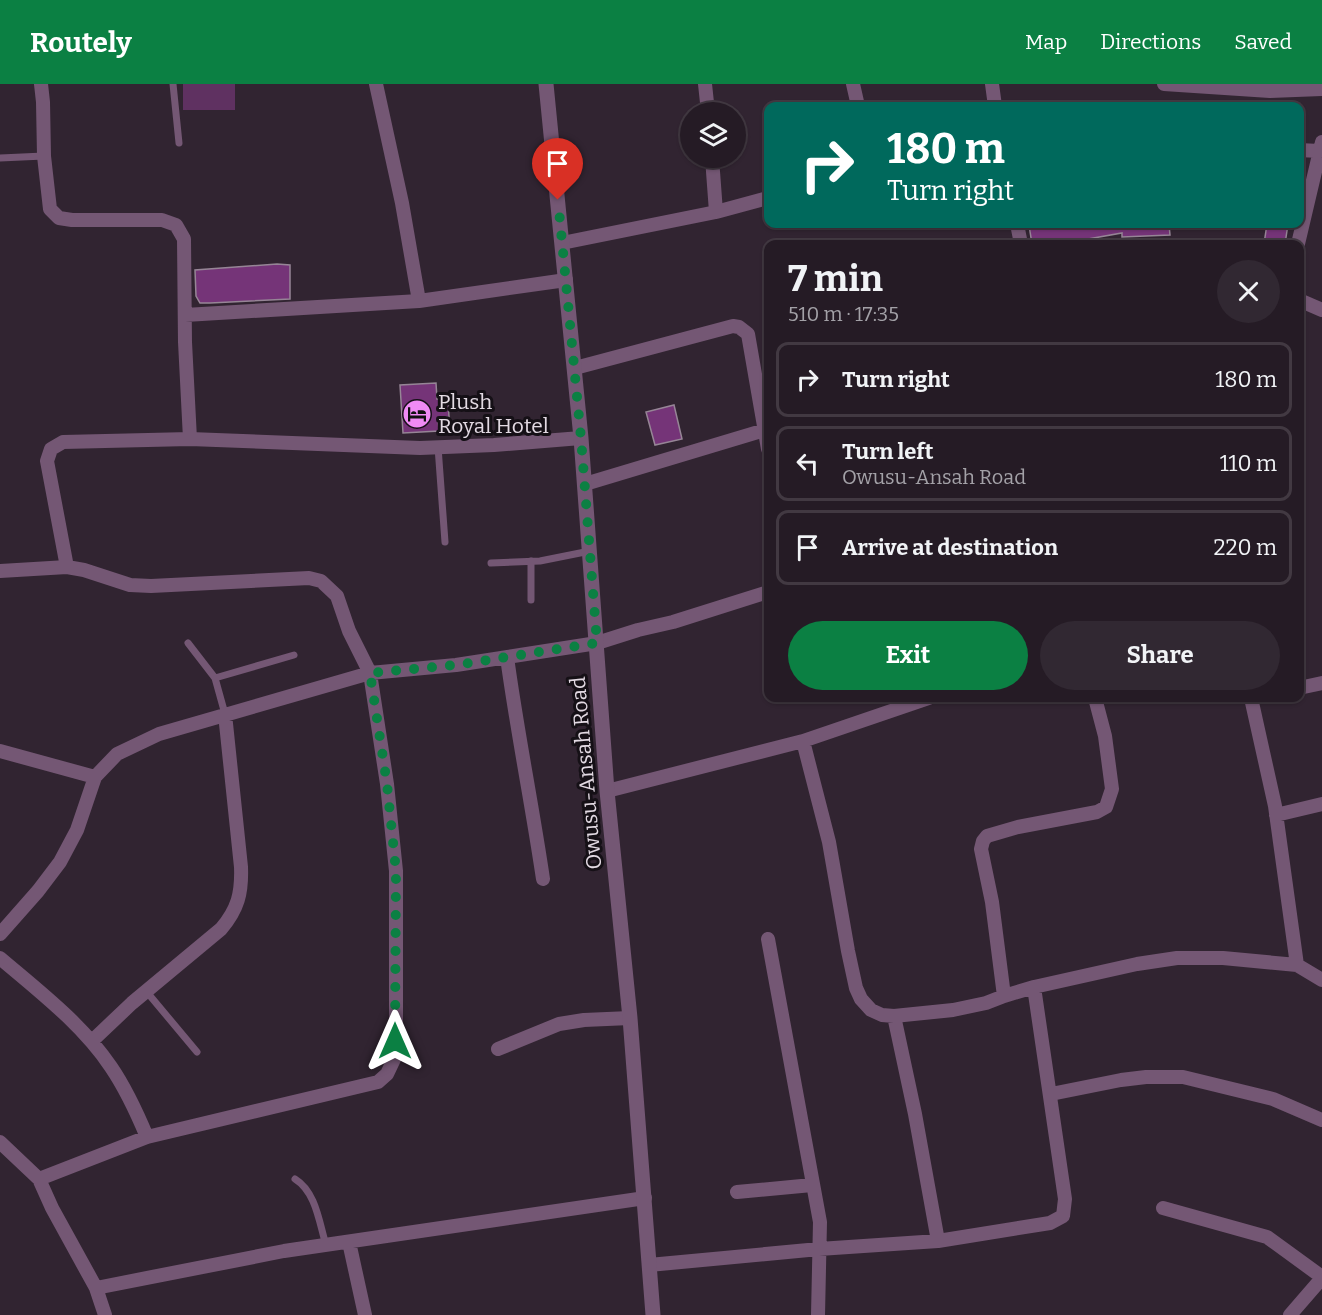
<!DOCTYPE html>
<meta charset="utf-8">
<style>
:root{--surface:#251b25;--page:#312832;--text:#f1f3f6;--muted:#a3a1a7;--line:#423942;--accent:#0b8043}
body{margin:0;font-family:Bitter,serif;background:var(--page);color:var(--text);height:100vh;display:flex;flex-direction:column;font-size:22px;white-space:nowrap}
*{box-sizing:border-box;margin:0}
p{font-size:20px;color:var(--muted)}
.icon{flex:none;width:33px;height:33px;fill:none;stroke:currentColor;stroke-width:2;stroke-linecap:round;stroke-linejoin:round}
.map{position:relative;flex:1;overflow:hidden}
.details{position:absolute;left:764px;top:156px;width:540px;height:462px;display:flex;flex-direction:column;background:var(--surface);border-radius:12px;box-shadow:0 2px 4px #0004,0 0 0 2px var(--line)}
.details>*{flex:none}
.top-card{position:absolute;left:764px;top:18px;width:540px;height:126px;border-radius:12px;box-shadow:0 2px 4px #0004,0 0 0 2px var(--line);background:#00695c;color:#fff;overflow:hidden}
.buttons{position:absolute;left:680px;top:18px;display:grid;gap:12px}
.buttons a{display:grid;place-items:center;width:66px;height:66px;border-radius:50%;background:var(--surface);box-shadow:0 2px 4px #0004,0 0 0 2px var(--line);font-size:30px}
.pin{position:absolute;display:grid;place-items:center;width:51px;height:51px;color:#fff;margin:-62px -26px;border-radius:50% 50% 50% 0;rotate:-45deg;box-shadow:0 0 6px #0007}
.pin .icon{rotate:45deg}
.me{position:absolute;width:66px;margin:-33px;rotate:0deg;stroke-linejoin:round;filter:drop-shadow(0 0 4px #0008)}
.turn{display:flex;align-items:center;gap:21px;height:126px;padding:0 24px;font-size:27px}
.turn .icon{width:78px;height:78px;stroke-width:2.5}
.turn b{display:block;font-size:42px;line-height:51px}
.round{display:grid;place-items:center;flex:none;width:63px;height:63px;border-radius:32px;background:var(--page)}
.overview{display:flex;align-items:center;justify-content:space-between;height:102px;padding:0 24px}
h1{font-size:36px;font-weight:700;line-height:45px}
.cta{display:flex;gap:12px;margin-top:auto;padding:12px 24px}
.cta a{flex:1;height:69px;border-radius:36px;background:var(--accent);color:#fff;font-size:24px;font-weight:700;line-height:69px;text-align:center}
.cta a+a{background:var(--page);color:var(--text)}
ul{padding:0;list-style:none}
li{display:flex;align-items:center;gap:18px;height:75px;margin:0 12px 9px;padding:0 12px;border:3px solid var(--line);border-radius:12px}
li div{flex:1}
li b{display:block;font-size:22px}
li em{font-style:normal}
header{display:flex;align-items:center;gap:36px;box-sizing:border-box;height:84px;padding:0 30px;background:var(--accent);color:#fff}
header strong{font-size:28px}
nav{display:flex;gap:33px;margin-inline-start:auto;font-size:21px}
.map>svg:first-child{display:block}
</style>
<header>
<strong>Routely</strong>
<nav><a>Map</a><a>Directions</a><a>Saved</a></nav>
</header>
<div class="map">
<svg width="1322" height="1231" viewBox="0 0 1322 1231">
<rect width="100%" height="100%" fill="#312431"/>
<path fill="#5f3161" d="M183,0H235V26H183Z"/>
<path fill="#753478" stroke="#968596" stroke-width="1.5" d="M1035,140H1169L1170,151L1122,153V149L1060,160H1032L1029,141Z
M1267,140H1288L1285,160H1264Z
M277,180L290,181V215L210,219H200L196,212L195,186Z
M436,299L437,315H448L449,333L438,334L439,347L403,349L400,301Z
M674,321L682,355L655,361L646,328Z"/>
<g fill="none" stroke-linecap="round" stroke-linejoin="round">
<path stroke="#745774" stroke-width="7" d="M173,0L179,59
M0,74L44,72
M438,363L445,458
M531,477V516
M491,479L540,477L590,467
M188,559L215,594L225,630
M215,594L294,571
M146,907L197,968
M295,1095C316,1108 319,1138 326,1161"/>
<path stroke="#745774" stroke-width="14" d="M41,0L43,18L44,72L50,125L59,134L72,136H162L176,141L184,155L185,258L190,355
M376,0L402,119L419,217
M705,0L708,28
M853,0L858,22
M992,0L995,22
M1164,0L1270,7L1322,5
M1299,66L1319,67
M712,74L716,128
M1017,140L1021,160
M562,159L716,128L768,114
M1298,160L1322,58
M1299,216L1322,226
M185,231L419,217L566,196
M575,284L733,242L739,243L748,250L768,365
M585,400L768,345
M67,483L47,377L51,365L63,358L190,355L420,364L494,361L581,354
M0,487L67,483L84,486L130,501L151,502L309,494L321,497L337,512L349,547L370,589L387,700L396,787V971L387,990L378,998L147,1053L39,1095
M507,573C517,647 532,720 543,795
M1299,604L1322,599
M1251,614L1275,722L1297,881L1322,896
M803,657L829,758L848,867L856,904L861,915L871,926L882,931L894,932L953,926L986,919L1004,912L1034,903L1137,880L1177,874H1223L1297,881
M0,667L95,693
M607,707L803,657L929,614
M1276,731L1322,720
M0,850L38,807L60,778L77,746L95,693L117,670L159,650L370,589L456,581L597,559L638,546L673,538L768,508
M768,855L820,1138L818,1231
M0,874C40,908 82,940 111,983C126,1005 137,1029 147,1053
M1004,912L992,818L981,765L983,757L987,752L1018,743L1097,728L1106,723L1112,705L1105,652L1095,614
M894,932L915,1030L938,1157
M92,957L132,919L221,845C238,825 242,809 241,783L225,630
M498,965L559,940L584,936L630,934
M1051,1010L1121,996L1146,993H1183L1273,1015L1322,1036
M0,1058L39,1095L52,1124L96,1204L105,1231
M737,1108L812,1101
M1163,1124L1267,1153L1322,1193
M349,1158L365,1231
M649,1181L819,1165L938,1157L1050,1139L1063,1132L1065,1115L1034,903
M96,1204L284,1167L645,1114
M1290,1231L1322,1194"/>
<path stroke="#745774" stroke-width="15" d="M546,0L581,354L607,707L630,934L653,1231"/>
</g>
<g fill="none" stroke-linecap="round" stroke-linejoin="round">
<path stroke="#0b8043" stroke-width="10" stroke-dasharray="0 18" d="M395,957L396,787L387,700L370,589L456,581L597,559L581,354L558,116"/>
</g>
<defs>
<g id="hotel-disc" transform="scale(1.5)"><circle r="9.5" fill="#f08bf5" stroke="#151016"/><path d="M-6-4.5h1.5V1H6V5H4.5V3h-9V5H-6ZM-4 0a1.8 1.8 0 1 1 3.6 0ZM.5 0V-2.5h3Q6-2.5 6 0Z" fill="#111"/></g>
</defs>
<g fill-rule="evenodd">
<use href="#hotel-disc" x="417" y="330"/>
</g>
<g text-anchor="middle" stroke-width="6" stroke-linejoin="round" paint-order="stroke">
<g font-size="21" fill="#e3dae3" stroke="#151016" text-anchor="start">
<text x="438" y="325">Plush<tspan x="438" dy="24">Royal Hotel</tspan></text>
</g>
<g font-size="21" fill="#e3dae3" stroke="#151016">
<text transform="translate(586 689) rotate(-95)" y="7">Owusu-Ansah Road</text>
</g>
</g>
</svg>
<div class="buttons">
<a><svg class="icon" aria-label="layers" viewBox="0 0 24 24"><path d="M12 4l9 5-9 5-9-5zM3 14l9 5 9-5"/></svg></a>
</div>
<div class="pin" style="left:558px;top:116px;background:#d93025"><svg class="icon" aria-label="arrive" viewBox="0 0 24 24"><path d="M6 21V4h12l-3 4 3 4H6"/></svg></div>
<svg class="me" style="left:395px;top:957px" viewBox="-20 -20 40 40"><path d="M0-17L14 15 0 8-14 15z" fill="#0b8043" stroke="#fff" stroke-width="4"/></svg>
<div class="top-card">
<div class="turn"><svg class="icon" aria-label="right" viewBox="0 0 24 24"><path d="M7 20v-9h11M14 6l5 5-5 5"/></svg><div><b>180 m</b>Turn right</div></div>
</div>
<section class="details">
<div class="overview"><div><h1>7 min</h1><p>510 m · 17:35</p></div><a class="round"><svg class="icon" aria-label="close" viewBox="0 0 24 24"><path d="M6 6l12 12M18 6L6 18"/></svg></a></div>
<ul>
<li><svg class="icon" aria-label="right" viewBox="0 0 24 24"><path d="M7 20v-9h11M14 6l5 5-5 5"/></svg><div><b>Turn right</b></div><em>180 m</em></li>
<li><svg class="icon" aria-label="left" viewBox="0 0 24 24"><path d="M17 20v-9H6M10 6l-5 5 5 5"/></svg><div><b>Turn left</b><p>Owusu-Ansah Road</p></div><em>110 m</em></li>
<li><svg class="icon" aria-label="arrive" viewBox="0 0 24 24"><path d="M6 21V4h12l-3 4 3 4H6"/></svg><div><b>Arrive at destination</b></div><em>220 m</em></li>
</ul>
<div class="cta"><a>Exit</a><a>Share</a></div>
</section>
</div>
